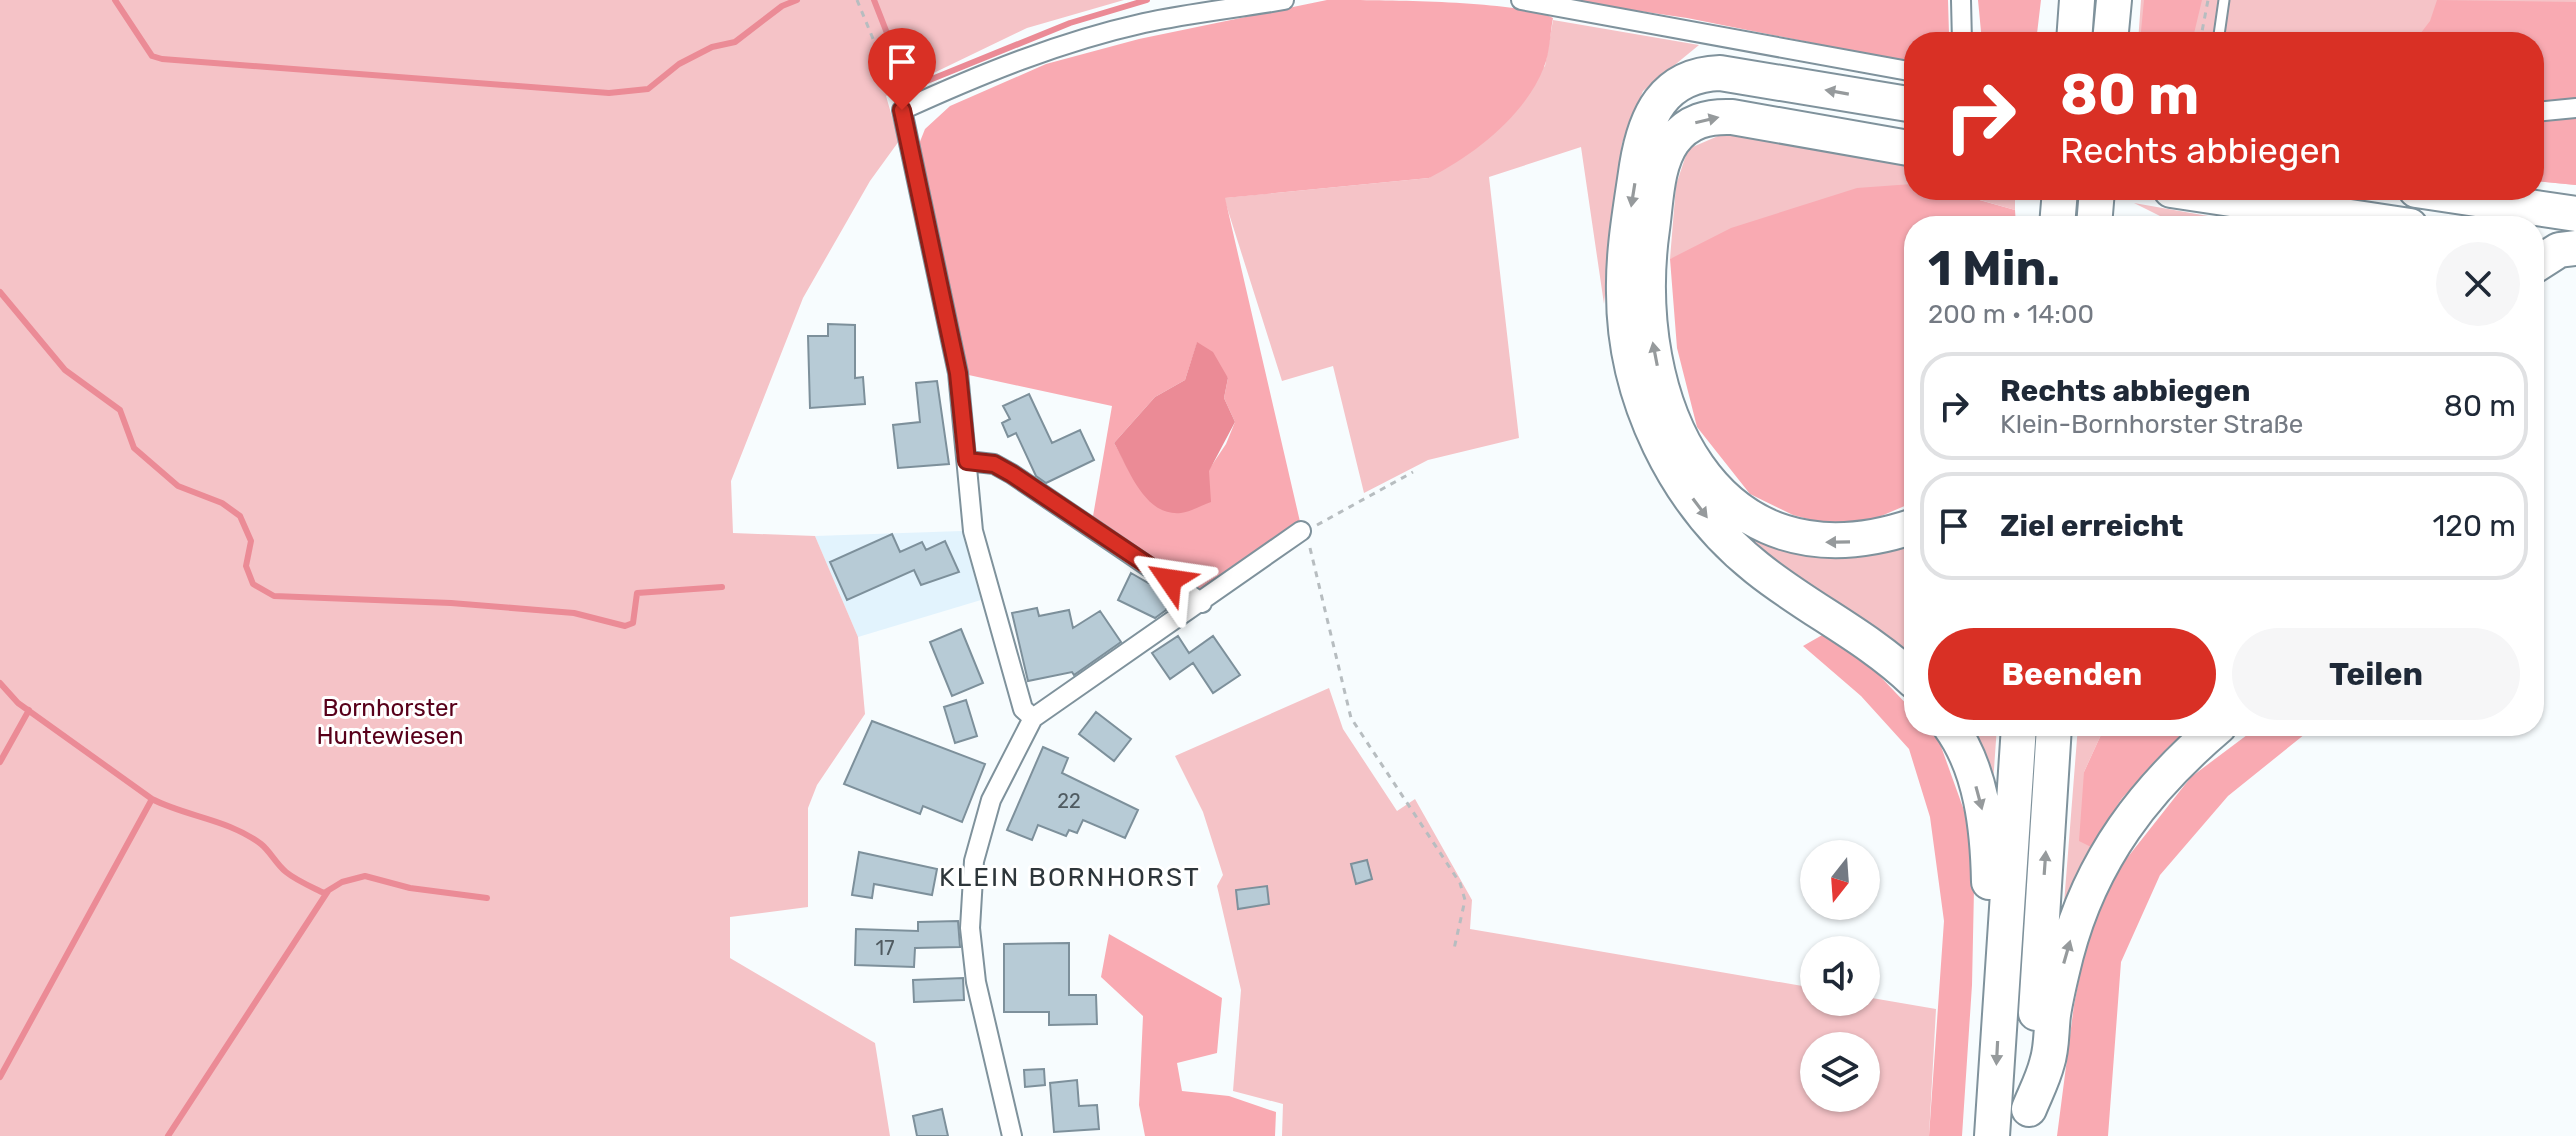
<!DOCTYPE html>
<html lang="de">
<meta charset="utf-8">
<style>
:root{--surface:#fff;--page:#f6f6f7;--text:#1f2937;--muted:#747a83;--line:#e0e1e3;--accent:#d93025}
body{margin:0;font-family:Rubik,sans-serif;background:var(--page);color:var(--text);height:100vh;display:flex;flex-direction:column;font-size:30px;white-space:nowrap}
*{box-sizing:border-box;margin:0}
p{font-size:26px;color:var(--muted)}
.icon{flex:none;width:44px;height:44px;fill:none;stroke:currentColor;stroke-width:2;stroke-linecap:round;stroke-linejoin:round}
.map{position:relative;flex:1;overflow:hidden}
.details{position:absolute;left:1904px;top:216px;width:640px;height:520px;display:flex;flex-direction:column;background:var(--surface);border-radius:32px;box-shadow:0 2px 6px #0004}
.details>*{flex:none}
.guide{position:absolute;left:1904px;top:32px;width:640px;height:168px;border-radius:32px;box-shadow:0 2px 6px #0004;background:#d93025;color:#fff;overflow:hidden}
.needle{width:52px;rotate:197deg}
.controls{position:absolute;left:1800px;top:840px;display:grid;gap:16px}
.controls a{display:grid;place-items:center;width:80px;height:80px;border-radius:50%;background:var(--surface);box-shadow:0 2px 6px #0004;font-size:40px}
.pin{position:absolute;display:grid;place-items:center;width:68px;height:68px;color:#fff;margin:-82px -34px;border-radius:50% 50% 50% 0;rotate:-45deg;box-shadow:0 0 8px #0007}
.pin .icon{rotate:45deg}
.me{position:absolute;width:88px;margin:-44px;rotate:302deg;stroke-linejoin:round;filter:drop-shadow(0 0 6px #0008)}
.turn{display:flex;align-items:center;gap:28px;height:168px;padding:0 24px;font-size:36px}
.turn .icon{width:104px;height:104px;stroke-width:2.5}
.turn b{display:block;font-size:56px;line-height:68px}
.round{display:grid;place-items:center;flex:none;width:84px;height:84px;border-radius:42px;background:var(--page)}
.summary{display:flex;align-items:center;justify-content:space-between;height:136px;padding:0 24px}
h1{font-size:48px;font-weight:700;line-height:60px}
.action{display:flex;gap:16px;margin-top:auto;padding:16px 24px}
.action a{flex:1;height:92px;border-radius:48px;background:var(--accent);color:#fff;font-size:32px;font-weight:700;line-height:92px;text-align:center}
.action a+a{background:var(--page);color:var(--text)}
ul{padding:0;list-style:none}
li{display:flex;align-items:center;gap:24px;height:108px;margin:0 16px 12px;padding:0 8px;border:4px solid var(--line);border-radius:32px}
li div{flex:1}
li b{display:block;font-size:30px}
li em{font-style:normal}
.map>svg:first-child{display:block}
</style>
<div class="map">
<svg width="2576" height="1136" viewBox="0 0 2576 1136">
<rect width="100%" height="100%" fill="#f7fcfe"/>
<path fill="#e2f3fd" d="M962,531L981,600L858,637L815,536Z"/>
<path fill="#f5c3c7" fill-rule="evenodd" d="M0,0H1124L1027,28L886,96L899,141L870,181L803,298L731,481L733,533L815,536L858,637L865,714L817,785L808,808V907L730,917V958L875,1043L890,1136H0Z
M2141,0H2576V185L2534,181V42H2138Z
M1553,20L1699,45L1643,91L1622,143L1604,304L1581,147L1489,177L1519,438L1428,460L1364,493L1333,366L1282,381L1224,198L1429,178L1545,66Z
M1725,133L1914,165V184L1670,259L1676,185L1688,149Z
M1944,190H2015V210L1945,190Z
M2134,203L2265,226H2180Z
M1710,506L1914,537V667L1796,587Z
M1329,688L1343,729L1397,811L1415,799L1472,900L1470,929L1814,988V1002H1866V997L1936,1009L1929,1136H1282L1283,1104L1233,1091L1241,990L1217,886L1223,875L1203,812L1175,756ZM1814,1046H1866V1098H1814Z
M1958,726H1997L1991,812Z
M2078,726H2105L2084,772L2091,847L2122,798L2192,726H2204L2061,942Z"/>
<path fill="#f9aab2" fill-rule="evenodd" d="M1327,0C1373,0 1520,0 1553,18C1550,33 1550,52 1544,67C1525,116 1474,155 1429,178L1225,198L1301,526L1202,594L1092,522L1112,406L964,374L919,144L925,129L950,106L1046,64L1139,39ZM1197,343L1228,378L1224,398L1235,422L1226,444L1180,513C1141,507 1132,473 1114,443L1155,397L1185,380Z
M1564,0H1948L1949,34L1943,42H1914V63L1687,18Z
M1978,0H2041L2036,42H1982Z
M2144,0H2202L2192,42H2140Z
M2437,0L2576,2V185L2534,181V42H2414L2430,21Z
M1912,184L1914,190H1944L2015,210L2016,226H1914V502L1860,525L1823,523L1793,515L1750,494L1697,427L1677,348L1670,259L1731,228L1857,188Z
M1824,634L1857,652L1914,712V726H1927L1938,738L1975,841L1972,985L1962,1136H1929L1944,921L1930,817L1909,749L1861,696L1803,646Z
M2105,726H2192L2122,798L2091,847L2079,841L2084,772Z
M2259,726H2315L2228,796L2160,875L2121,962L2108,1136H2057L2074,1005L2086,943L2116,872L2191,777Z
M1109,934L1222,998L1217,1053L1177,1063L1182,1091L1229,1096L1276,1112L1275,1136H1145L1139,1105L1143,1016L1101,977Z"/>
<path fill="#eb8b96" d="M1197,342L1213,352L1228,378L1224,398L1235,422L1209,471L1211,502C1202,505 1190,512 1181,513C1144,517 1128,467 1114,443L1155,397L1185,380Z"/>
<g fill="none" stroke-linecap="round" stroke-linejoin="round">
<path stroke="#eb8b96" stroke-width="6" d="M115,0L152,56L162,59L609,93L648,89L679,64L712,47L735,42L782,6L797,0
M874,0L903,74L910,80L927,81L1070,23L1147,0
M0,292L65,370L120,410L134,448L178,486L222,503L240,516L251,541L246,566L253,584L274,596L451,603L574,613L625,626L633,623L637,593L722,587
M0,683L18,703L152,799C187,817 228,819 261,844C270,851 276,864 286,872C297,881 312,887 324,893L342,882L365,876L410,888L487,898
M0,762L29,710
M0,1077L152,799
M168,1136L328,891"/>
</g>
<path fill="#b7cbd6" stroke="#7d909b" stroke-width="2" d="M828,324L855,325V378L863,377L865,404L810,408L808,336H828Z
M937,381L949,464L898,468L893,425L920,422L916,383Z
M1029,394L1052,443L1080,430L1094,460L1046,483L1036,476L1016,433L1008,437L1002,423L1010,419L1003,406Z
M892,534L900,552L922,542L926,550L945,541L959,572L921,585L914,570L847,600L830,562Z
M1131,573L1172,597L1166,610L1155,618L1118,600Z
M1037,608L1039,616L1069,610L1073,628L1100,611L1121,642L1074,675L1072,672L1028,681L1012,613Z
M961,629L983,683L952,696L930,642Z
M1178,636L1189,653L1213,636L1240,675L1213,693L1193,663L1170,679L1152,653Z
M966,700L977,736L955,743L944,707Z
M1096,712L1131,739L1114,761L1079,734Z
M872,721L985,764L962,822L923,806L920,814L844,784Z
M1043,747L1068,758L1062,773L1138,810L1125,838L1083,820L1077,833L1069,830L1066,836L1038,825L1032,840L1007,830Z
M859,852L937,869L932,895L874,884L872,898L852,895Z
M1367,860L1372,879L1356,884L1351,864Z
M1267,886L1269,904L1238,909L1236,890Z
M958,921L960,947L915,948L914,967L855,965L856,929L918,931V922Z
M1069,943V995H1096L1097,1024L1049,1025V1012H1004V944Z
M963,978L964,1000L914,1002L913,980Z
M1044,1069L1045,1085L1025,1087L1024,1070Z
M1077,1080L1079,1106L1097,1105L1099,1129L1054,1132L1050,1083Z
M942,1109L948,1136H917L913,1116Z"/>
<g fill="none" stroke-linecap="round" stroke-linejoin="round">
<g stroke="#7f929c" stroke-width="13">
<path id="lane" d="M2218,42L2224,0"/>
</g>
<g stroke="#7f929c" stroke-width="22">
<path id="street" d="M1521,0L1914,72
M1961,0L1962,42
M2534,112L2576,108
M967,461L994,464L1012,474L1202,603
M1033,718L1023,709L973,531L958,373L902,110C981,74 1059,42 1144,23C1190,13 1238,8 1284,0
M1012,1136L976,982L970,928L974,861L991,800L1033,718L1301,531"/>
</g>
<g stroke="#7f929c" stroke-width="38">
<path id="highway" d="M2074,42L2077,0
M2110,42L2114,0
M1914,105L1720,73C1663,75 1645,116 1637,166C1631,208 1623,250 1624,293C1624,397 1675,503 1757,568C1808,609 1867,636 1914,681
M1914,149L1732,117C1708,116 1688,121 1673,141C1656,165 1656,200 1652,229C1628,398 1711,595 1914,526
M2171,190L2410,226
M2416,190L2576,214
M2057,226L2060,190
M2094,226L2097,190
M2534,266L2559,250L2575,248
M1950,726C1982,770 1988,830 1989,882
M2036,1013L2054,726
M2029,1109C2035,1094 2043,1079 2047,1063C2052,1048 2051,1031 2053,1015C2056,995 2061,975 2066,955C2091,859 2145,789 2219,726
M1992,1136L2019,726"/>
</g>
<path stroke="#b7bdc0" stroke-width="3" stroke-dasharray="6 6" stroke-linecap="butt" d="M857,0L895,92
M2200,42L2208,0
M1317,525L1413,472
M1310,548L1351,718L1460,883L1465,900L1454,949"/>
<use href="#lane" stroke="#fff" stroke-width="9"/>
<use href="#street" stroke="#fff" stroke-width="18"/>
<use href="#highway" stroke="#fff" stroke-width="34"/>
</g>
<defs><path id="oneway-solid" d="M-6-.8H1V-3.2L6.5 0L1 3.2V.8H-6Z" transform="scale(2)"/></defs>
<g fill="#969a9c">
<use href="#oneway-solid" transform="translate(1837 92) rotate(-170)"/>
<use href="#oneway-solid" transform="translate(1707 120) rotate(-13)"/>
<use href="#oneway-solid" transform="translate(1633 195) rotate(99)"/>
<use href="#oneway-solid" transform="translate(1655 354) rotate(-101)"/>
<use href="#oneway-solid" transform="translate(1700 508) rotate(53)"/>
<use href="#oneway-solid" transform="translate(1838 542) rotate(179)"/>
<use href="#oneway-solid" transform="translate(1979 798) rotate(75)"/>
<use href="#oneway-solid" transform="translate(2045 863) rotate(-86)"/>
<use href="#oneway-solid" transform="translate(2067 952) rotate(-74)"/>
<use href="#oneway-solid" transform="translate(1997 1053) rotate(93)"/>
</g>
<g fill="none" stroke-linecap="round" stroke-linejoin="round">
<g stroke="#8d1f18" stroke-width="20">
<path id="route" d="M902,110L958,373L967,461L994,464L1012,474L1170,580"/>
</g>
<use href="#route" stroke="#d93025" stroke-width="14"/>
</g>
<g text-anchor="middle" stroke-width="6" stroke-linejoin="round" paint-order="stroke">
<g font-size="20" fill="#505b61">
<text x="1069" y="808">22</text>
<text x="885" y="955">17</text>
</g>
<g font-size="24" fill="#58001a" stroke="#fff">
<text x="390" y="716">Bornhorster<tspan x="390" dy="28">Huntewiesen</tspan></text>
</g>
<g font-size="26" letter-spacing="2" fill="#2e363a" stroke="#fff">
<text x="1070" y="886">KLEIN BORNHORST</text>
</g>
</g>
</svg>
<div class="controls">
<a><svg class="needle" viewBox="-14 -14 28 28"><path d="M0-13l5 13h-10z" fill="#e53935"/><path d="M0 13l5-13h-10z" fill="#747a83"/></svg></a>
<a><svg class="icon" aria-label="sound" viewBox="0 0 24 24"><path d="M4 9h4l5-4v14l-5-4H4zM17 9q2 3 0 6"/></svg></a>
<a><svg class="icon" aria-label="layers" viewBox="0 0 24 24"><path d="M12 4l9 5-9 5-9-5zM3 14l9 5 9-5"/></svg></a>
</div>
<div class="pin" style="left:902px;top:110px;background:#d93025"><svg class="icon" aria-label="arrive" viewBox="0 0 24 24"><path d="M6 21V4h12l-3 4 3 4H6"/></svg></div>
<svg class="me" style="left:1170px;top:580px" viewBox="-20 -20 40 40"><path d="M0-17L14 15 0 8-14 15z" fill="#d93025" stroke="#fff" stroke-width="4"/></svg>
<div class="guide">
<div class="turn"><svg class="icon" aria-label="right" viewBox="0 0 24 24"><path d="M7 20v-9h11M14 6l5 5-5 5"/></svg><div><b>80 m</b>Rechts abbiegen</div></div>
</div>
<section class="details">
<div class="summary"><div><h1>1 Min.</h1><p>200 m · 14:00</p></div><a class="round"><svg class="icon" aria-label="close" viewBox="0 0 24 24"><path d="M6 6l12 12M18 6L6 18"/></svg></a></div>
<ul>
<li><svg class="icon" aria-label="right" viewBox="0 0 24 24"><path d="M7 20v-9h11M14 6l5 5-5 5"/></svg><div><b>Rechts abbiegen</b><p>Klein-Bornhorster Straße</p></div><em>80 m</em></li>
<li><svg class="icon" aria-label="arrive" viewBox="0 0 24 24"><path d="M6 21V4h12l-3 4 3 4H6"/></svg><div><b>Ziel erreicht</b></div><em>120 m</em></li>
</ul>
<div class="action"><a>Beenden</a><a>Teilen</a></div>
</section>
</div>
